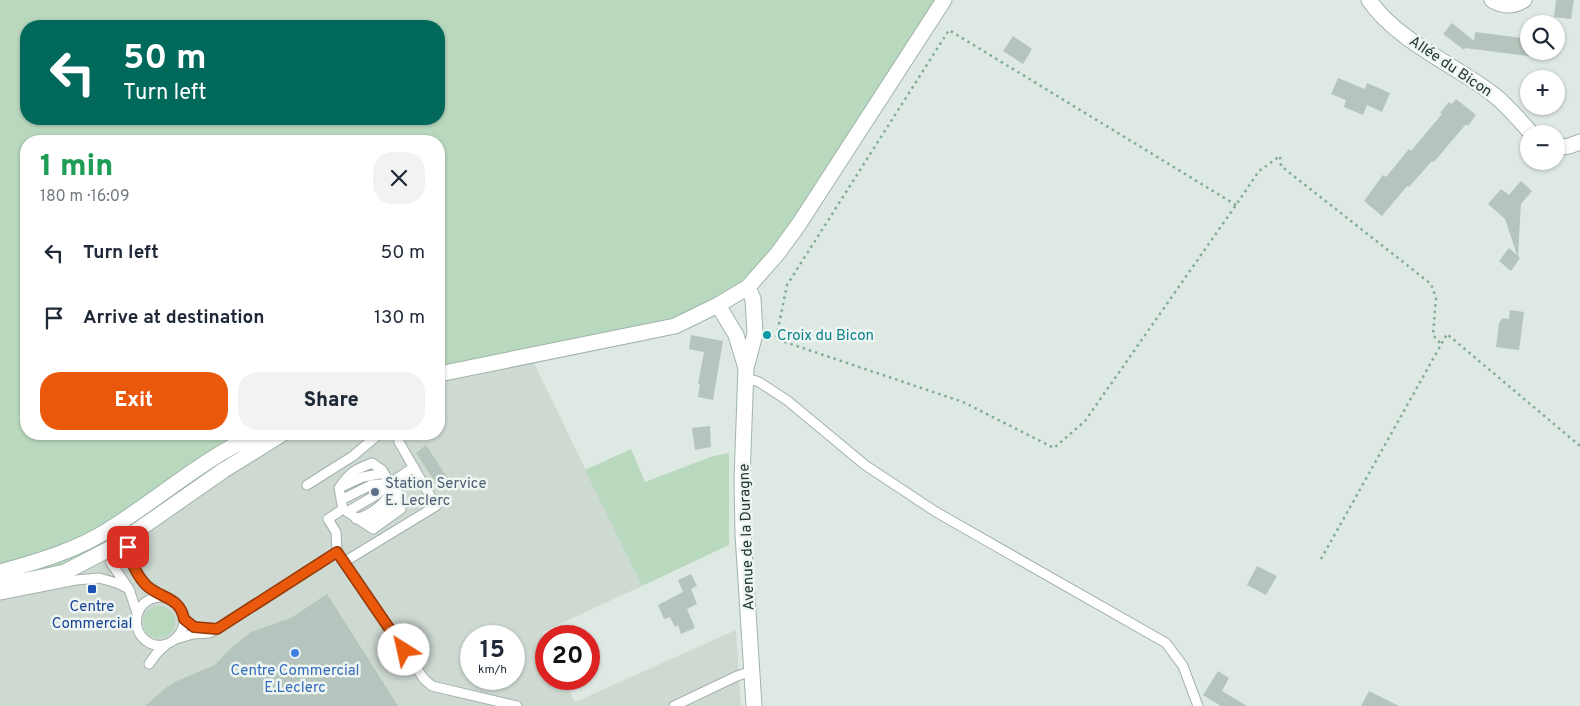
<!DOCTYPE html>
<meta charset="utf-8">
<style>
:root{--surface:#fff;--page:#f2f2f3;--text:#1f2937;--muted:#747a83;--accent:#ea580c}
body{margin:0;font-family:Overpass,sans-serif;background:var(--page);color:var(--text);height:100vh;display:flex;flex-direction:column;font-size:19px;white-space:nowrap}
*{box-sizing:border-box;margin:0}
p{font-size:16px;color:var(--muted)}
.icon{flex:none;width:28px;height:28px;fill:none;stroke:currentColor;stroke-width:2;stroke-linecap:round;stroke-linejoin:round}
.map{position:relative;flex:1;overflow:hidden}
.sheet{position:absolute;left:20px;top:135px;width:425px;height:305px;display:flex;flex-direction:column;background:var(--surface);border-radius:20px;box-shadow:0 1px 4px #0004}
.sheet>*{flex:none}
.guide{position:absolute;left:20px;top:20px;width:425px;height:105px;border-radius:20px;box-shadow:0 1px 4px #0004;background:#00695c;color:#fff;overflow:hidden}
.buttons{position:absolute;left:1520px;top:15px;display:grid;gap:10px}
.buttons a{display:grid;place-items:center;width:45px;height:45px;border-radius:50%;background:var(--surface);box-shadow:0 1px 4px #0004;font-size:25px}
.speed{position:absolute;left:460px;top:625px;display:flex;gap:10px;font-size:25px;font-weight:700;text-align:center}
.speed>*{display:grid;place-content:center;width:65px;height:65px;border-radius:50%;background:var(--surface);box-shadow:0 1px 4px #0004;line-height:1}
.speed small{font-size:12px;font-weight:400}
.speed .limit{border:8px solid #d22;background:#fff;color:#111}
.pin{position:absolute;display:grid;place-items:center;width:42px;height:42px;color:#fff;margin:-21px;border-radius:10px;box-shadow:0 2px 8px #0006}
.me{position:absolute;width:55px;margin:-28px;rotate:325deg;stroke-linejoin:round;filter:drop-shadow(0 0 4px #0008)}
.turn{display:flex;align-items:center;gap:18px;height:105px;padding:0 20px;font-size:22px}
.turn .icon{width:65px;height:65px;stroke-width:2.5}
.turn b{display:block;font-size:35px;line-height:42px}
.round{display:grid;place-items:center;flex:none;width:52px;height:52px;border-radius:20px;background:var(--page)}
.overview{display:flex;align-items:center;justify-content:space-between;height:85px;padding:0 20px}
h1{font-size:30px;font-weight:800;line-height:38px;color:#1e9e55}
.action{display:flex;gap:10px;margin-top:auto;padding:10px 20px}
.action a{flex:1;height:58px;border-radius:20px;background:var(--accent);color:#fff;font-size:20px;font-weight:800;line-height:58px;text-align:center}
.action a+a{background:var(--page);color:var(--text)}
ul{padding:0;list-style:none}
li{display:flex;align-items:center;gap:15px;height:65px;padding:0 20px}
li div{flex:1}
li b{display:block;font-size:19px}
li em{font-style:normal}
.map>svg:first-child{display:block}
</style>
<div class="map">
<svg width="1580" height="706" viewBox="0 0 1580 706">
<rect width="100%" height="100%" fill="#dfe9e4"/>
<path fill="#ced9d2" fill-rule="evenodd" d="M534,363L642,586L542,632L546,641V679H564L575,702L736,630L741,706H0V599L64,586L81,571L247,457L293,434H439V383L457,377ZM471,636H514V679H471Z"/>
<path fill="#b9d9be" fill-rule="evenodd" d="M0,0H944L759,276L675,326L439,374V141H26V434H282L65,572L0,586ZM26,26H439V119H26Z
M631,449L645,482L713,456L729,453V545L642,586L585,470Z
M143 622a16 16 0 1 1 32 0a16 16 0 1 1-32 0Z"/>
<path fill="#b5c4bc" d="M1556,0H1574L1571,19L1554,17Z
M1452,23L1474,41L1475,32L1529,39V56L1465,48L1464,50L1443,34Z
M1013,36L1032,49L1023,64L1003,51Z
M1338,78L1365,89L1367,83L1390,93L1382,112L1367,105L1363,115L1344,107L1346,100L1331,94Z
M1456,99L1476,115L1468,126L1466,124L1434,162L1432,161L1409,187L1407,186L1382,216L1364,201L1383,175L1386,177L1409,149L1411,151L1442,114L1440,113L1449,102L1452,104Z
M1521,181L1532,191L1521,204L1518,256L1520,258L1511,271L1499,261L1509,248L1517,255L1505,219L1488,204L1501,189L1509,195Z
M1510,310L1524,312L1519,350L1496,347L1499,323L1503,318L1509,319Z
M691,335L723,341L713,400L698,397L700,384H698L704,352L689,349Z
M710,426L711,447L695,450L692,428Z
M426,445L446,476L436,483L416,453Z
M1257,566L1277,576L1266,595L1247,585Z
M691,574L697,586L691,589L697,604L687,609L695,628L681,634L678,625L675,627L670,617L664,619L658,605L683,592L678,580Z
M327,594L398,706H145L167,687L177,681L215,665L231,648L251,632L291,618Z
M1218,671L1229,678L1222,691L1247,706H1221L1203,695Z
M1369,691L1399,706H1361Z"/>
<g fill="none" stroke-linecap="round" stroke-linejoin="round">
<g stroke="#a2b0aa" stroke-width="11">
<path id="lane" d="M747,378L759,382L788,401L865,465L936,512L1166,643L1183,666L1198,706
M307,485L353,456L379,434
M339,488L363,477L384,473
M341,500L371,485L390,483
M343,509L373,529L401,509L399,495L390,483
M347,512L376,495L390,483
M356,519C376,512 383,505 394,488
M367,525L386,511L399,495
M135,535C133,539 129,544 128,548C127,557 140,579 147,585C151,589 158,593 163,596C167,599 172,599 176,603C200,624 166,660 144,639C132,628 135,607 149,600C154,597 159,597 164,597
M115,546L111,563L129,589L137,613
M337,552L336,532L328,519L343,509L339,488C350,472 354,470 372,463L382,470L390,483L414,467
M344,562L436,506L399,442L398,434
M0,595L76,580L99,578L117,583L129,589
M184,619L194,627L212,629
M176,639L193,634L209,633L217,629L337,552L424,679L432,686L517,706
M149,664L157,653L167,644
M674,706L737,676L752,671"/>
</g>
<g stroke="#a2b0aa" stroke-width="17">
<path id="street" d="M1369,0C1398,42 1454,64 1494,95C1508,106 1520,121 1532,134
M1492,0C1502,6 1513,7 1524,0
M1556,148L1569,146L1580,142"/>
</g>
<g stroke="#9fb4aa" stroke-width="17">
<path id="secondary" d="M718,305L736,335L746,368L742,479L743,534L754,706
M746,368L755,334L753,299L748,287
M439,374L675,326L718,305L748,287L778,253L799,224L944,0
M0,572C40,561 78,550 113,527C162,496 205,457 258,434
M0,586L65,572L115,546L224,470L282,434"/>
</g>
<path stroke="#82ab99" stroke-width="2.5" stroke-dasharray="2.5 4" stroke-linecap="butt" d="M1236,205L949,30L787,285L776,339L963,402L1054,448L1085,421L1236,205L1259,171L1280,156L1281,166L1431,284L1436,298L1433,335L1441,344
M1321,559L1447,334L1580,446"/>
<use href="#lane" stroke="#fff" stroke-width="9"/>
<use href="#street" stroke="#fff" stroke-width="15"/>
<use href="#secondary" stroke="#fff" stroke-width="15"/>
</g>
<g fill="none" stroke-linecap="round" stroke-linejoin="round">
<g stroke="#983908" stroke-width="12">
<path id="route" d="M128,547C129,560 138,577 147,586C162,599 180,597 184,619L194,627L217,629L337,552L404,650"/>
</g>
<use href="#route" stroke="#ea580c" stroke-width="9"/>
</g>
<circle fill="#0f9aa8" stroke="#eff6f2" stroke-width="2" cx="767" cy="335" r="5"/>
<circle fill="#5c6f8a" stroke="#eff6f2" stroke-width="2" cx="375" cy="492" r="5"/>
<rect fill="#1a4fb4" stroke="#eff6f2" stroke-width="2" x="87" y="584" width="10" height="10" rx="2.5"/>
<circle fill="#3f7fe0" stroke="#eff6f2" stroke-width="2" cx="295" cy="653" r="5"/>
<g text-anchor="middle" stroke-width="5" stroke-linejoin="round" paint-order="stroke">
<g font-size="15" fill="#21382f" stroke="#eff6f2">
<text transform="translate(1451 66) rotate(34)" y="5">Allée du Bicon</text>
<text transform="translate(746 537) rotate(-92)" y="5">Avenue de la Duragne</text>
</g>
<g font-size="15" fill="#0d838f" stroke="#eff6f2" text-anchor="start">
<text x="777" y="340">Croix du Bicon</text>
</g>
<g font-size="15" fill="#4e5e75" stroke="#eff6f2" text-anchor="start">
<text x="385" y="488">Station Service<tspan x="385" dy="17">E. Leclerc</tspan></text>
</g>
<g font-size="15" fill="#164399" stroke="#eff6f2">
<text x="92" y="611">Centre<tspan x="92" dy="17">Commercial</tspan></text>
</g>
<g font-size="15" fill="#366cbe" stroke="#eff6f2">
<text x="295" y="675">Centre Commercial<tspan x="295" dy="17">E.Leclerc</tspan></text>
</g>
</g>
</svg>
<div class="buttons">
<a><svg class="icon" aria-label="search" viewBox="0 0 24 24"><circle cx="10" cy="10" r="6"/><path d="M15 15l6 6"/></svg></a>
<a>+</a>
<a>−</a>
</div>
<div class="speed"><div>15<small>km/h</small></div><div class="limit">20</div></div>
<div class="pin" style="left:128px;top:547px;background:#d93025"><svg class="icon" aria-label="arrive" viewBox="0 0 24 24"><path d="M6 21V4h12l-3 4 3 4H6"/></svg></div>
<svg class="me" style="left:404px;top:650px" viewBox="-20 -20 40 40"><circle r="19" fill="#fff"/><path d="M0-13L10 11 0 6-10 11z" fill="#ea580c"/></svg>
<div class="guide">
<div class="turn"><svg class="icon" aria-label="left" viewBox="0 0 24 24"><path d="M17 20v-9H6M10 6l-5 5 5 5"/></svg><div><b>50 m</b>Turn left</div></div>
</div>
<section class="sheet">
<div class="overview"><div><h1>1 min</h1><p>180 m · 16:09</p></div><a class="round"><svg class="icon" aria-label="close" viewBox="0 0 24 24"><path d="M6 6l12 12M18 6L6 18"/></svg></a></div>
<ul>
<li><svg class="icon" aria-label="left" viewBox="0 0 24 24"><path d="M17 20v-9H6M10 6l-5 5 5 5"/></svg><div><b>Turn left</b></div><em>50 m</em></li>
<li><svg class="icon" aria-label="arrive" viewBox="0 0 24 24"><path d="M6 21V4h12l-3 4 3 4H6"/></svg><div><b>Arrive at destination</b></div><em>130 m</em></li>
</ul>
<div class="action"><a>Exit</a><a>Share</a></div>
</section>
</div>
